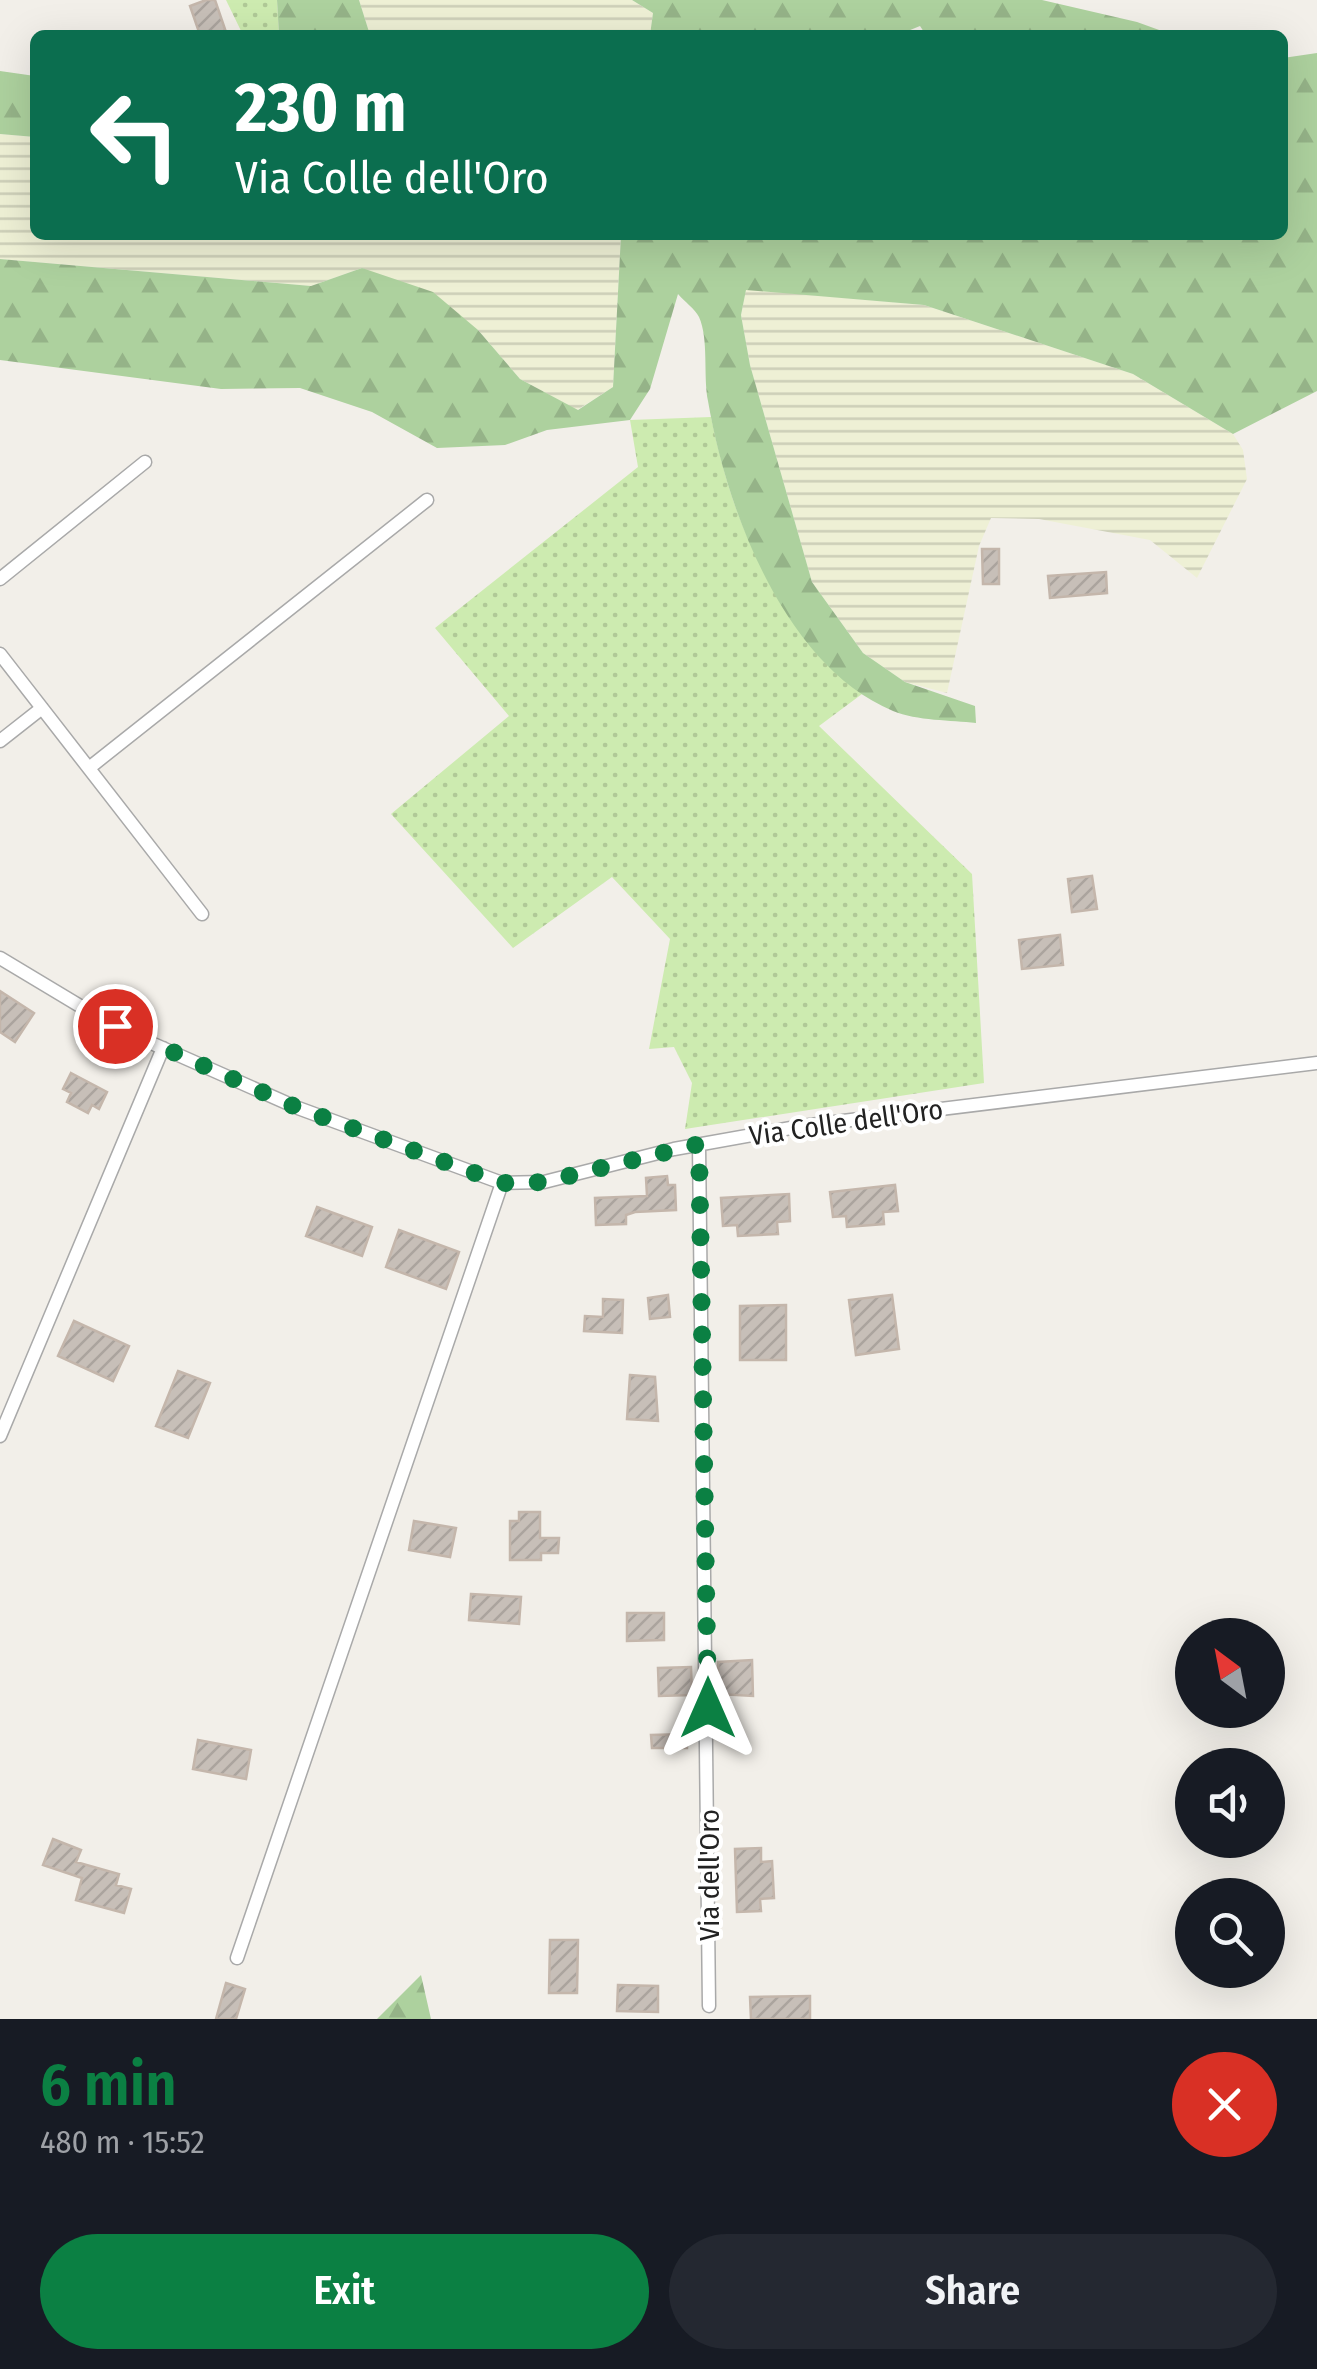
<!DOCTYPE html>
<meta charset="utf-8">
<style>
:root{--surface:#171b24;--page:#242831;--text:#f1f3f6;--muted:#9ea1a6;--accent:#0b8043}
body{margin:0;font-family:"Fira Sans Condensed",sans-serif;background:var(--page);color:var(--text);height:100vh;display:flex;flex-direction:column;font-size:38px;white-space:nowrap}
*{box-sizing:border-box;margin:0}
p{font-size:32px;color:var(--muted)}
.icon{flex:none;width:55px;height:55px;fill:none;stroke:currentColor;stroke-width:2;stroke-linecap:round;stroke-linejoin:round}
.map{position:relative;height:2019px;overflow:hidden}
.side{display:flex;flex-direction:column;background:var(--surface);flex:1}
.side>*{flex:none}
.top-card{position:absolute;left:30px;top:30px;width:1258px;height:210px;border-radius:15px;box-shadow:0 10px 40px #0002;background:#0b6e4f;color:#fff;overflow:hidden}
.needle{width:65px;rotate:328deg}
.fabs{position:absolute;left:1175px;top:1618px;display:grid;gap:20px}
.fabs a{display:grid;place-items:center;width:110px;height:110px;border-radius:50%;background:var(--surface);box-shadow:0 10px 40px #0002;font-size:50px}
.pin{position:absolute;display:grid;place-items:center;width:85px;height:85px;color:#fff;margin:-42px;border:5px solid #fff;border-radius:50%;box-shadow:0 2px 10px #0007}
.me{position:absolute;width:110px;margin:-55px;rotate:0deg;stroke-linejoin:round;filter:drop-shadow(0 0 8px #0008)}
.turn{display:flex;align-items:center;gap:35px;height:210px;padding:0 40px;font-size:45px}
.turn .icon{width:130px;height:130px;stroke-width:2.5}
.turn b{display:block;font-size:70px;line-height:85px}
.round{display:grid;place-items:center;flex:none;width:105px;height:105px;border-radius:52px;background:var(--page)}
.headline{display:flex;align-items:center;justify-content:space-between;height:170px;padding:0 40px}
h1{font-size:60px;font-weight:600;line-height:75px;color:var(--accent)}
.primary-button{display:flex;gap:20px;margin-top:auto;padding:20px 40px}
.primary-button a{flex:1;height:115px;border-radius:60px;background:var(--accent);color:#fff;font-size:40px;font-weight:600;line-height:115px;text-align:center}
.primary-button a+a{background:var(--page);color:var(--text)}
.map>svg:first-child{display:block}
</style>
<div class="map">
<svg width="1317" height="2019" viewBox="0 0 1317 2019">
<defs>
<pattern id="farmland-rules" width="6" height="5" patternUnits="userSpaceOnUse" patternTransform="scale(2.5)"><rect width="6" height="5" fill="#eef0d5"/><path d="M0 2.5h6" fill="none" stroke="#ccceb7"/></pattern>
<pattern id="grass-dots" width="8" height="8" patternUnits="userSpaceOnUse" patternTransform="scale(2.5)"><rect width="8" height="8" fill="#cdebb0"/><path d="M2 2h.1M6 6h.1" fill="none" stroke="#b0c997" stroke-width="1.8" stroke-linecap="round"/></pattern>
<pattern id="forest-firs" width="22" height="20" patternUnits="userSpaceOnUse" patternTransform="scale(2.5)"><rect width="22" height="20" fill="#add19e"/><path d="M5 1l3.5 6h-7zM16 11l3.5 6h-7z" fill="#95b388"/></pattern>
<pattern id="building-hatch" width="6" height="6" patternUnits="userSpaceOnUse" patternTransform="scale(2.5)"><rect width="6" height="6" fill="#c7bfb8"/><path d="M-1 1l2-2M0 6l6-6M5 7l2-2" fill="none" stroke="#aba49e"/></pattern>
</defs>
<rect width="100%" height="100%" fill="#f2efe9"/>
<path fill="url(#farmland-rules)" d="M359,0H632L653,13L650,35H370Z
M0,134L35,137V235H621L613,387L577,410L520,379L478,330L362,268L311,286L0,259Z
M746,289L924,305L1133,374L1233,434L1243,450L1247,479L1197,578L1150,540L1039,519L991,518L979,546L947,693L905,682L863,653L812,582L750,365L741,315Z"/>
<path fill="url(#grass-dots)" d="M226,0H277L279,35H243Z
M711,417C735,532 774,614 862,694L819,726L972,874L984,1083L685,1129L692,1083L674,1047L649,1049L670,939L612,877L513,948L391,814L509,716L435,628L638,467L630,420Z"/>
<path fill="url(#forest-firs)" d="M277,0H359L370,35H279Z
M632,0H1042L1137,22L1173,35H926L920,26L898,35H650L653,13Z
M1317,53V391L1233,434L1133,374L924,305L746,290L741,315L750,365L812,582L863,653L905,682L975,706L976,723C951,720 917,721 893,711C784,666 726,508 708,401C703,376 709,339 699,317C695,309 684,301 678,294L650,389L630,420L547,430L505,445L437,448L372,412L300,388L221,389L0,360V259L311,286L362,268L433,292L478,330L520,379L578,410L613,387L621,235H1282L1283,58Z
M0,71L35,76V137L0,134Z
M421,1975L431,2019H377Z"/>
<path fill="url(#building-hatch)" stroke="#c4b6ab" stroke-width="2.5" d="M206,0H215L227,35H200L190,6Z
M982,549H999V584H983Z
M1106,572L1107,593L1050,598L1048,576Z
M1092,876L1097,909L1072,912L1068,879Z
M1060,935L1063,965L1022,969L1019,940Z
M0,991L34,1013L15,1042L0,1032Z
M71,1073L107,1092L99,1109L92,1105L88,1113L67,1102L71,1093L63,1089Z
M667,1176L668,1185H675L676,1210L635,1212L626,1215V1224L596,1225L595,1198L647,1196L646,1178Z
M895,1185L898,1211L883,1212L884,1224L847,1227L846,1216L833,1217L830,1192Z
M789,1194L790,1221L777,1222L778,1234L738,1236L737,1225L723,1226L721,1198Z
M317,1207L372,1227L362,1256L306,1236Z
M399,1230L459,1252L446,1289L386,1267Z
M668,1295L670,1317L650,1319L648,1298Z
M892,1295L899,1349L856,1355L849,1300Z
M603,1299L623,1300L622,1333L584,1331L585,1316L603,1317Z
M786,1305V1360H740V1306Z
M74,1321L129,1346L113,1381L58,1356Z
M178,1371L210,1383L188,1438L156,1426Z
M630,1375L655,1377L658,1421L627,1419Z
M519,1512H540V1538H559L558,1553H541V1560H510V1521H519Z
M414,1521L456,1528L450,1557L409,1550Z
M471,1594L521,1597L519,1624L469,1620Z
M627,1613H664V1640L627,1641Z
M752,1660L753,1696L719,1694L718,1662Z
M691,1667L692,1695L659,1696L658,1668Z
M687,1734V1748H652L651,1735Z
M198,1740L251,1750L246,1779L193,1769Z
M53,1839L81,1850L76,1862L119,1874L116,1885L131,1889L124,1913L76,1900L82,1878L43,1865Z
M761,1848V1862L772,1861L774,1898L760,1899L761,1911L737,1912L735,1849Z
M550,1940H578L577,1993H549Z
M226,1983L245,1989L236,2019H216Z
M618,1985L658,1986V2012L617,2011Z
M810,1996V2019H751L750,1997Z"/>
<g fill="none" stroke-linecap="round" stroke-linejoin="round">
<g stroke="#a9a9a9" stroke-width="15">
<path id="minor" d="M0,579L145,462
M0,654L202,914
M0,741L42,708
M89,768L427,500
M0,958L115,1027L298,1108L502,1183L544,1182L674,1149L802,1126L1317,1063
M699,1145L709,2006
M0,1436L163,1048
M237,1958L502,1183"/>
</g>
<use href="#minor" stroke="#fff" stroke-width="12"/>
</g>
<g fill="none" stroke-linecap="round" stroke-linejoin="round">
<path stroke="#0b8043" stroke-width="18" stroke-dasharray="0 32.4" d="M115,1026L298,1108L502,1183L544,1182L699,1144L708,1708"/>
</g>
<g text-anchor="middle" stroke-width="8" stroke-linejoin="round" paint-order="stroke">
<g font-size="28" fill="#222" stroke="#fff">
<text transform="translate(846 1122) rotate(-8)" y="10">Via Colle dell'Oro</text>
<text transform="translate(709 1875) rotate(-90)" y="10">Via dell'Oro</text>
</g>
</g>
</svg>
<div class="fabs">
<a><svg class="needle" viewBox="-14 -14 28 28"><path d="M0-13l5 13h-10z" fill="#e53935"/><path d="M0 13l5-13h-10z" fill="#9ea1a6"/></svg></a>
<a><svg class="icon" aria-label="sound" viewBox="0 0 24 24"><path d="M4 9h4l5-4v14l-5-4H4zM17 9q2 3 0 6"/></svg></a>
<a><svg class="icon" aria-label="search" viewBox="0 0 24 24"><circle cx="10" cy="10" r="6"/><path d="M15 15l6 6"/></svg></a>
</div>
<div class="pin" style="left:115px;top:1026px;background:#d93025"><svg class="icon" aria-label="arrive" viewBox="0 0 24 24"><path d="M6 21V4h12l-3 4 3 4H6"/></svg></div>
<svg class="me" style="left:708px;top:1708px" viewBox="-20 -20 40 40"><path d="M0-17L14 15 0 8-14 15z" fill="#0b8043" stroke="#fff" stroke-width="4"/></svg>
<div class="top-card">
<div class="turn"><svg class="icon" aria-label="left" viewBox="0 0 24 24"><path d="M17 20v-9H6M10 6l-5 5 5 5"/></svg><div><b>230 m</b>Via Colle dell'Oro</div></div>
</div>
</div>
<section class="side">
<div class="headline"><div><h1>6 min</h1><p>480 m · 15:52</p></div><a class="round" style="background:#d93025;color:#fff"><svg class="icon" aria-label="close" viewBox="0 0 24 24"><path d="M6 6l12 12M18 6L6 18"/></svg></a></div>
<div class="primary-button"><a>Exit</a><a>Share</a></div>
</section>
